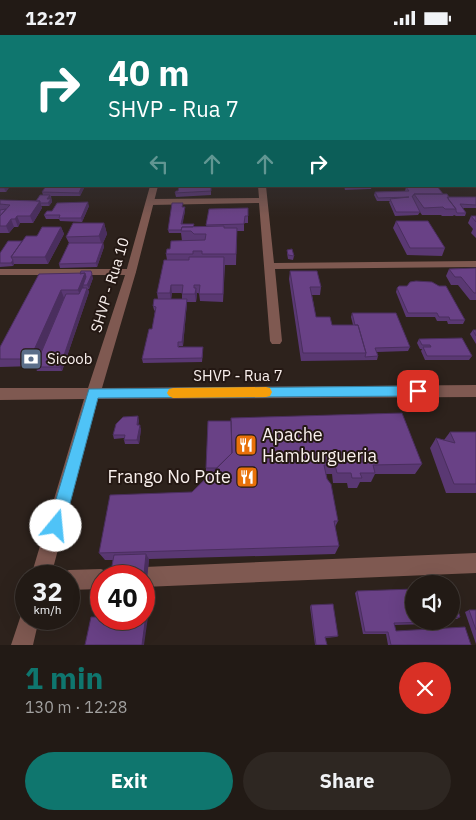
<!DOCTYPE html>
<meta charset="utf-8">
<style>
:root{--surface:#221a15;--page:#2e2722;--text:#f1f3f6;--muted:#a2a1a0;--line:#3f3834;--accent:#0f766e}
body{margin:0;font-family:"IBM Plex Sans",sans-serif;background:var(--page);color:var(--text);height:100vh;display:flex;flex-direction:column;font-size:19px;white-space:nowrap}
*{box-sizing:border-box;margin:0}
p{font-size:16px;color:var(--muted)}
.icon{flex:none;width:28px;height:28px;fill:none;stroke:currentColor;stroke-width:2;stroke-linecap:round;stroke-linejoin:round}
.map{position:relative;height:610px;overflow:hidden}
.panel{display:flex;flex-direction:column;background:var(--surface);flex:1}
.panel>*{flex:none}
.top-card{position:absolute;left:0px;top:0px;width:476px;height:152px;box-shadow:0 5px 20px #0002,0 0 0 1px var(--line);background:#0f766e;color:#fff;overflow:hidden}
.tools{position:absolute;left:405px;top:540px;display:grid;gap:10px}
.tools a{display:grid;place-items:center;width:55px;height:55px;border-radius:50%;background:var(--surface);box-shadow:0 5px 20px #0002,0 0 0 1px var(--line);font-size:25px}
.speed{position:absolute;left:15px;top:530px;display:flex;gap:10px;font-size:25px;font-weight:700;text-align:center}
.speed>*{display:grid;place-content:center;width:65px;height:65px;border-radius:50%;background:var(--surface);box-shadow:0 5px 20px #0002,0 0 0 1px var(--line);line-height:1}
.speed small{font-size:12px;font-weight:400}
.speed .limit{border:8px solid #d22;background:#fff;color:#111}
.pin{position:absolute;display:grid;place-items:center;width:42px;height:42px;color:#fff;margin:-21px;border-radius:10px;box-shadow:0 2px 8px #0006}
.me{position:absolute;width:55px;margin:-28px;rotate:17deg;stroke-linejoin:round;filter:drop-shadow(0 0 4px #0008)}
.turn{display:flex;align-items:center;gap:18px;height:105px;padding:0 25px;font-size:22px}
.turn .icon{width:65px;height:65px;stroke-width:2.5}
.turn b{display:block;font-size:35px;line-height:42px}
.lanes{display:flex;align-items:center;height:48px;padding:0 25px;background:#0003;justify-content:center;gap:25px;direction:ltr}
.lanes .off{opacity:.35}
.round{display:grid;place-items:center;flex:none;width:52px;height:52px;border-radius:26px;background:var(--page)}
.headline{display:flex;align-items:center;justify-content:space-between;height:85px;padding:0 25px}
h1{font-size:30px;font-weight:700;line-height:38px;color:var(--accent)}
.primary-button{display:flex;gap:10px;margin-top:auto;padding:10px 25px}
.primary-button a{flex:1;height:58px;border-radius:30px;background:var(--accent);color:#fff;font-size:20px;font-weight:700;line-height:58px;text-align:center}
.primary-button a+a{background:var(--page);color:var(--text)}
.status{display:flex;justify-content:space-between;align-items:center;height:35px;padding:0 25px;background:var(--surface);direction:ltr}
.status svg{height:14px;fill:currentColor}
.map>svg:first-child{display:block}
</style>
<div class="status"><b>12:27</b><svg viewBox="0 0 49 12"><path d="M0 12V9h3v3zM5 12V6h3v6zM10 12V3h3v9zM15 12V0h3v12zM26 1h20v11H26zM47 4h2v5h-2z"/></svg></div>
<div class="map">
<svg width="476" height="610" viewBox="0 0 476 610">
<rect width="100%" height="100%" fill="#2d221c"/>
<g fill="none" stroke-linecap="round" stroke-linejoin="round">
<path fill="#7f5951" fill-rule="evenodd" d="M475,119H476V123H475Z
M0,125H1V129H0Z
M258,151H266L274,228L476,226V232L275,234L282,306L280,309H272L270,306L259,168L150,170L146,167L150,164L259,163Z
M0,234H131L136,237L131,240H0Z
M476,518V538L144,552V541H135L137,535L144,532Z
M101,534L108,537L110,541H101V554L69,555V541H61L62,538L69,535Z"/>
<path fill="#7f5951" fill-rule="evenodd" d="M150,151H158L136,237L102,353L476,350V362L98,364L51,541H31L84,364L0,365V353H88L126,237Z
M26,575V584H39L33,610H11L22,577Z"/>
</g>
<path fill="#5a3873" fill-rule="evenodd" d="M0,143L1,151H38L37,153H11L10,151L6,157H0Z
M85,151L80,161H51L52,167L49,171H41L42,173L33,188H20L18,192H14L9,198H0V165L36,166L43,160L42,157Z
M211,151V160L176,162L175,158L178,156Z
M344,151H372L371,154H369L345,155Z
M420,151H437L443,159L449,162H476V173H463L466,178L465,181H456L454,180L453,181H442L441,180H422L420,177L418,180L395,181L389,167L390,166H377L374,160L375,157L405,156L406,152H421Z
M89,171L82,187L60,186L59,184H46L44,180L52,176Z
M183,172H185V176L182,189H194V192H206L209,174L248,173V188H244V196H237L236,230H225L223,267L200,266L199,258H197L196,267H187L183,311H179V312L203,316L202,327L143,328L142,324L152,294L155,276L154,275L153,271L158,264L157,258L167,225L166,219L170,214L182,206L181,198H169L168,195ZM172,258H182V264H171Z
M471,181H476V203L471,198L473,194L468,188Z
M396,186L445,213L442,221L407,220L393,193Z
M104,188L107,199L103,208L104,212L97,232L60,233L59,229L69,208L66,202Z
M61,192L64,199L48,229H14L13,231L0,232V218L22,206Z
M287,215L294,221L293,225L288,224L287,218Z
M476,233V265H470L458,250H451L446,241L449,234Z
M290,236L321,252L320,260H312L316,282L332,290H353L351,282L352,278L410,312L408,316L377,317L378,321L377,325L301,326L289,244Z
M39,239L93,243L89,254H88L89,257L62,336H37L35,332L56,283L35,331L0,332V312Z
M397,253L465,285L463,289H448L447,286H437L435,282H406L396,257Z
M473,295H476V309L470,299Z
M419,304L472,321L469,325H425L421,316L422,314H420L417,308Z
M139,385L138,390L141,394L139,409H125L124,405V403L114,404L113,400Z
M208,386L422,429L415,439H375L371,447H360L357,453H348L347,448H333L332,439H326L338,486L335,492L339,511L335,519L149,524L147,544H144V541H110L113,525H105L99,518L192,457L213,436H206V433Z
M450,397H476V458H446L430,413L436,403L444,405Z
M451,555L460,582L457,584H451Z
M357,556L433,587L430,589L394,590L396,596L471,610H388L386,599H363L355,558Z
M311,570L338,601L336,602L325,603L327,610H315L310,572Z
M469,575H476V609L465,577Z"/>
<path fill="#4a2e5e" d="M1,111V121H0V112Z
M6,151H10L6,157L4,153Z
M82,151H85L80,161L79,158Z
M50,160L52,167L49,171L47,164Z
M40,166L42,173L33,188L30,181Z
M88,167L89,171L82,187L81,183Z
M185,172V176L182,193L181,189Z
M17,181L20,188L18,192L15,184Z
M11,184L14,192L9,198L6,191Z
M104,188L107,199L103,208L104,212L97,232L96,228L102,211L99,201Z
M61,192L64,199L48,229L45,222Z
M13,225L14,229L13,231L11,228Z
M85,238L87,246L83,250L84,254L81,263L78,255Z
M92,239L93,243L89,254L87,250Z
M171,250L172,258L171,266L170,258Z
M87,253L89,257L62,336L60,332Z
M196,253L197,260L196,267L195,259Z
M61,255L64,263L35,331L30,324Z
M187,264V268L183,311L182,307Z
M138,381L139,385L138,394L137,390Z
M140,390L141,394L139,409L137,405Z
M146,519L149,524L147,544L144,539Z
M146,580L148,582L144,610H142Z"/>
<path fill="#694186" stroke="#4a2e5e" d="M0,97H1V111L0,112Z
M475,101L476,102V113H475Z
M1,141V151H6L4,153H0V143Z
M46,151H82L79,158L42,157Z
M179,151H211V156L175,158L176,156H178Z
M424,151H437L443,159H414L413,161H412L420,177H396L390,164L409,162L378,163L375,157L409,156L406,152H425Z
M414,159H447L449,162H447L456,174H445L443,172L424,173Z
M40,160H50L47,164H51L48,168H40V166H36Z
M449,162H476V170L460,169L466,178H457L456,176V174L448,164Z
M0,165L40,166L30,181H17L15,184H11L6,191H0V181L10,170L0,169Z
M88,167L81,183H59L60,180H44L47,176H52L57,168Z
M172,168H183L182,172H185L181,189H194L193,192H182L181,195H168Z
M248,173V181H245L244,189L206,190L209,174Z
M6,174L0,181V175Z
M471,181H476V187Z
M396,186H428L445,213H410Z
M73,188H104L99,201L66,202Z
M224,191V193H237L236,219H202V216H193V219H166L167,214H170L171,206L205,205L206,199H194L191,196H181L182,192Z
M42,192H61L45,222H11L26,201H37Z
M8,206H22L11,222L13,225L11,228H0V218Z
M69,208H103L96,228L59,229Z
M292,214L294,221L288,220L287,215Z
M189,222H224L223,259H199L200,250H194V253H196L195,259H182L183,250H171L170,258H157L164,225H189Z
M476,233V258H474L461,242H455L449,234Z
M81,236H91L92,239L87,250H83L86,242L85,238L80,239Z
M290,236H317L321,252H310L316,282H330L332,290H358L366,318H303Z
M85,238L78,255H61L30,324H0V312L39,239Z
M416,246L432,247L439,251H446L465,285H450L449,282H439L437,278H408L397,253L399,251H407L410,247Z
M82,253H87L60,332H35L66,259H79Z
M154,264H187L182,307H178V312H203L202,323L142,324L149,294H152L156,272L153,271Z
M352,278H396L410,312L375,313L378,321L365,322L366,318L358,290H355Z
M473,295H476V301Z
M462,303L472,321H427L423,312H431L430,310H422L419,304Z
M402,378L422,429L373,430L375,438H360L362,443H352L351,438H337L335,430H324L327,444L331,449L338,486H334L339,511L99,518L110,460L192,457L232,418L231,383Z
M138,381L137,390H140L137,405H124L125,400H113L116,389L123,382Z
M208,386H231L232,418L217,433H206Z
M450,397H476V449H454L436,403L455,408Z
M146,519L144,539L129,540V541H110L114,520Z
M414,554V586H433V587L394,588L396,596L465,592L471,610H391L388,597H365L357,556Z
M451,555L460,582L451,583Z
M333,569L338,601L325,602L327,610H316L311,570Z
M469,575H476V595Z
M144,580H146L142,610H85L91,582H101V584H144Z"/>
<linearGradient id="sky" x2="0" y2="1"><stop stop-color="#19130f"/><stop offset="0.53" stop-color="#46444b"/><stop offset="1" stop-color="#46444b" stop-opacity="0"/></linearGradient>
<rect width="476" height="182" fill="url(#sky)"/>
<path fill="#4fc3f7" stroke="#337fa1" d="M418,351L423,352L425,356L423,360L418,361L98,363L64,491L62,497L56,499L50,497L48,491L89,354Z"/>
<path fill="#f59e0b" d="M266,352L270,353L272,357L270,361L266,362L173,363L169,361L167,358L169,354L173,353Z"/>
<defs>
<g id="bank-square" transform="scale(1.125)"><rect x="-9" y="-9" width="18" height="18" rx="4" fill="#5c6f8a" stroke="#241813"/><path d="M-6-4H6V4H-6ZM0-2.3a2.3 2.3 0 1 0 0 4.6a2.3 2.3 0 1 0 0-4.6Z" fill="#fff"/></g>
<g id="restaurant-square" transform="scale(1.125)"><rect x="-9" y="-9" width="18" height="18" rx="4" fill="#e8710a" stroke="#241813"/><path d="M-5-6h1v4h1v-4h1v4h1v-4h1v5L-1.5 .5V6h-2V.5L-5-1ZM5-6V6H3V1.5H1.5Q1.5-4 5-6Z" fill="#fff"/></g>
</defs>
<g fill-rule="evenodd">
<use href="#bank-square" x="31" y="324"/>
<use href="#restaurant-square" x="246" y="410"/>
<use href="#restaurant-square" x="247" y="442"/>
</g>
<g text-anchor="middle" stroke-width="4" stroke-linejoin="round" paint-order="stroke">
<g font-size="15" fill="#f9f0ed" stroke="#241813">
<text transform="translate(110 250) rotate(-73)" y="5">SHVP - Rua 10</text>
<text x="238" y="346">SHVP - Rua 7</text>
</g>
<g font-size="15" fill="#f9f0ed" stroke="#241813" text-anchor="start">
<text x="47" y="329">Sicoob</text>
</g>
<g font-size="18" fill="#f9f0ed" stroke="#241813" text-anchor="start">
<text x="262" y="406">Apache<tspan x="262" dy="21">Hamburgueria</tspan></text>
<text x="231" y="448" text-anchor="end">Frango No Pote</text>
</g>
</g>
</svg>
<div class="tools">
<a><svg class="icon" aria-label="sound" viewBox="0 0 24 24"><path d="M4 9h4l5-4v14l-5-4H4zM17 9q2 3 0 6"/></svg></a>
</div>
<div class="speed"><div>32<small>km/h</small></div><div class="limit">40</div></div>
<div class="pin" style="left:418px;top:356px;background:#d93025"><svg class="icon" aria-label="arrive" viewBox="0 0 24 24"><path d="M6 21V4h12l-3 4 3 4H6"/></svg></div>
<svg class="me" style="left:56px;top:491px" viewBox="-20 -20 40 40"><circle r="19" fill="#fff"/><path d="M0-13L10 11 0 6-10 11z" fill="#4fc3f7"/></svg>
<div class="top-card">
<div class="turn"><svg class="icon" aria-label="right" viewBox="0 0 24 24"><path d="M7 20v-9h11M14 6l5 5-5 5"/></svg><div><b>40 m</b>SHVP - Rua 7</div></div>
<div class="lanes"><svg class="icon off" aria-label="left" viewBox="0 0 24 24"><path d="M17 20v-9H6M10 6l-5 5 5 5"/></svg><svg class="icon off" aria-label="ahead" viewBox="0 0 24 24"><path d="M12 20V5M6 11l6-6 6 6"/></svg><svg class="icon off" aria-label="ahead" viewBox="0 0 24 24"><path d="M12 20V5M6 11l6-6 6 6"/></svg><svg class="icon" aria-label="right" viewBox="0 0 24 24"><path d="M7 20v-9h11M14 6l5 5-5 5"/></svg></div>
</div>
</div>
<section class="panel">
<div class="headline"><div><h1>1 min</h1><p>130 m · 12:28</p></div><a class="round" style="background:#d93025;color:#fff"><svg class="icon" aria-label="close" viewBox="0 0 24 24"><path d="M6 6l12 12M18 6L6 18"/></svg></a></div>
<div class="primary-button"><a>Exit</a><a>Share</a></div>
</section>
